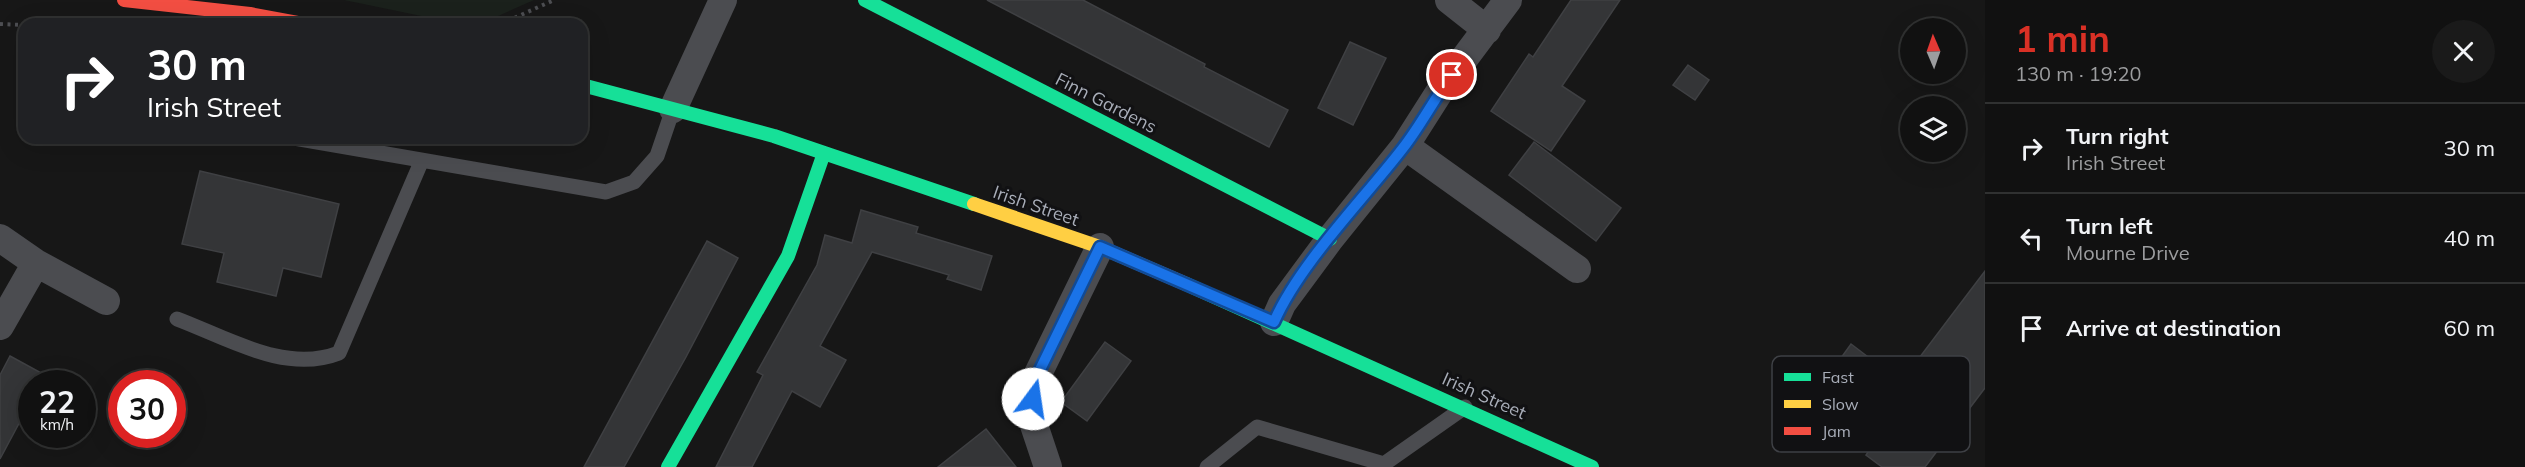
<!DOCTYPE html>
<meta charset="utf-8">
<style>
:root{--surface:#111;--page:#1a1a1a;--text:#f1f3f6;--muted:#9c9d9f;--line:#303131;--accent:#d93025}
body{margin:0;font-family:Mulish,sans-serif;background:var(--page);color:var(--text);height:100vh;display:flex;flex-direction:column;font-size:22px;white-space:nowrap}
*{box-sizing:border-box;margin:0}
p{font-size:20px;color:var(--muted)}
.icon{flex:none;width:33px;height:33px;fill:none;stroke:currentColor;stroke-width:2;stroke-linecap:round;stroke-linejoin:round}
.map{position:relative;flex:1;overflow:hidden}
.drawer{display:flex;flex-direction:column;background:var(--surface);width:540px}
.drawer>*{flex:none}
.banner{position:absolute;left:18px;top:18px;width:570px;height:126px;border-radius:18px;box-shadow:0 6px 24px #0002,0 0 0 2px var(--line);background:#202124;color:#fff;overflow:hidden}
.needle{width:39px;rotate:358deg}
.fabs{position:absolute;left:1900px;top:18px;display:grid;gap:12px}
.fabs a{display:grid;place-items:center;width:66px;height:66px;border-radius:50%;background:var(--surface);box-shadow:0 6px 24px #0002,0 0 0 2px var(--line);font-size:30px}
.speed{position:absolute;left:18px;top:370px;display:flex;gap:12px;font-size:30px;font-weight:700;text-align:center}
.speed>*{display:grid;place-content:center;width:78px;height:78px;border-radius:50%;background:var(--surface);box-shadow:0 6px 24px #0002,0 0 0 2px var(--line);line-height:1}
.speed small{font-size:15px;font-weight:400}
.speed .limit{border:9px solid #d22;background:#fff;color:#111}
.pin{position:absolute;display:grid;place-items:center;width:51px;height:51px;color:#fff;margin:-26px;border:3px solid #fff;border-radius:50%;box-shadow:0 2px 6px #0007}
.me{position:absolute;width:66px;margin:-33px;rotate:14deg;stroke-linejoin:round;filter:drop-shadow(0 0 4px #0008)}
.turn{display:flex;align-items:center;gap:21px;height:126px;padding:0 30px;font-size:27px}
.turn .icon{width:78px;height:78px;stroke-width:2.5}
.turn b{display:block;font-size:42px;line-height:51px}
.round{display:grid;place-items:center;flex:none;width:63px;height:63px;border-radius:32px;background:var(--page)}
.headline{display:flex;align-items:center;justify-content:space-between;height:102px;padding:0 30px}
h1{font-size:36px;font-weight:700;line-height:45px;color:var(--accent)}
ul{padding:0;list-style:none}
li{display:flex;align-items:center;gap:18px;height:90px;padding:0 30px;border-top:2px solid var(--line)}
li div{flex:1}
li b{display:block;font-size:22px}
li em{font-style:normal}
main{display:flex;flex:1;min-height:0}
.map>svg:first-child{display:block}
</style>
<main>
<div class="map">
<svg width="1985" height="467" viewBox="0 0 1985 467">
<rect width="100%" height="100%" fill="#171717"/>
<path fill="#1b211c" d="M344,0H534L480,24H460Z"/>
<path fill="#343537" stroke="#3f4043" stroke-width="1.5" d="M987,0H1083L1205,64L1204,67L1288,110L1269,147Z
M1571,0H1620L1562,86L1585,101L1551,151L1491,111L1529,54L1533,57Z
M1350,42L1386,58L1353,125L1318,108Z
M1688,65L1709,80L1695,100L1673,85Z
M1534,142L1621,208L1596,241L1509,175Z
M200,171L339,204L321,277L283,268L276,296L217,282L224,253L182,244Z
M861,210L918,227L916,233L992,256L981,290L947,279L949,275L872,252L820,346L846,360L820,407L792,391L752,467H716L763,375L757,372L817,265L825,235L852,243Z
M707,241L738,258L686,357L624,467H584Z
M1985,271V388L1925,467H1882L1866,455L1879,436L1817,391L1851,344L1901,382Z
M1105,342L1131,361L1087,421L1061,402Z
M10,356L45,375L40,384H32V399L0,459V375Z
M986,429L1016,467H938Z"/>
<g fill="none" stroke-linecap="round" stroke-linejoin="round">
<path stroke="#4d4e52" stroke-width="4" stroke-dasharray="3 4.5" stroke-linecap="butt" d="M0,24L24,25
M501,24L554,0"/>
<path stroke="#4b4c50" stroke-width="15" d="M294,138L606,192L634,182L657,156L673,109
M177,319C228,338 285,374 339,353L422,160
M1207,467L1257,427L1384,464L1465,407"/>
<path stroke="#4b4c50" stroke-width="28" d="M1449,0L1487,30
M673,109L723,0
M1405,146L1577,269
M0,238L36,263L106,301
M1274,322L1282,304L1330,239L1405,146L1440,91L1508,0
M0,326L36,263
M1048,467L1031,416L1034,382L1100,247"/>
<path stroke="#16e098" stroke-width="14" d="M865,0L1330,239
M582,85L774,136L974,204
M1186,284L1592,467
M668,467L788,256L824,153"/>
<path stroke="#ffcf43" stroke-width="14" d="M974,204L1100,247L1186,284"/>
<path stroke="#f24e42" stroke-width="14" d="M124,0L250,14L303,24"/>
</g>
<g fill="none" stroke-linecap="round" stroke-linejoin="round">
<g stroke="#114b97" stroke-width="15">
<path id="route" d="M1033,399L1034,382L1100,247L1274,322C1300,263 1363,200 1403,148C1421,125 1434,99 1452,75"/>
</g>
<use href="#route" stroke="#1a73e8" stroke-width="10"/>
</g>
<g text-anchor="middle" stroke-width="6" stroke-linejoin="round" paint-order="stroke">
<g font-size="18" fill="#a8adb8" stroke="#111113">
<text transform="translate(1106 103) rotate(27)" y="6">Finn Gardens</text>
<text transform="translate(1036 206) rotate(19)" y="6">Irish Street</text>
<text transform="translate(1484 396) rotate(24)" y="6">Irish Street</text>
</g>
</g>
<rect x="1772" y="356" width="198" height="96" rx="9" fill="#111113" stroke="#3e4045" stroke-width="1.5"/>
<rect x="1784" y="373" width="27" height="8" fill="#16e098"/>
<rect x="1784" y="400" width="27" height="8" fill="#ffcf43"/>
<rect x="1784" y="427" width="27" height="8" fill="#f24e42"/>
<g font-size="16" fill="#a8adb8">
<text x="1822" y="383">Fast</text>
<text x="1822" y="410">Slow</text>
<text x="1822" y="437">Jam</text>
</g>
</svg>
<div class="fabs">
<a><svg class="needle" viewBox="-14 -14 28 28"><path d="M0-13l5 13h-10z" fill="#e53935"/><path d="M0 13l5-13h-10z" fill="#9c9d9f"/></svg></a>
<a><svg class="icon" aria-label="layers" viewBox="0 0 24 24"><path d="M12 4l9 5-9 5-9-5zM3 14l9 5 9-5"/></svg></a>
</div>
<div class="speed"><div>22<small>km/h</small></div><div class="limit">30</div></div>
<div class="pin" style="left:1452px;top:75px;background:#d93025"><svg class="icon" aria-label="arrive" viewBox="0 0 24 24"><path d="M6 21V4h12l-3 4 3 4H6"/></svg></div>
<svg class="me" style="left:1033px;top:399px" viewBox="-20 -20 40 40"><circle r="19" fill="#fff"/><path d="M0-13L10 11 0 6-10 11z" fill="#1a73e8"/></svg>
<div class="banner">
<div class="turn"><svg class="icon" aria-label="right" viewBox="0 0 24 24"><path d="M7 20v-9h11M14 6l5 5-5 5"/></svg><div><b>30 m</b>Irish Street</div></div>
</div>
</div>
<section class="drawer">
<div class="headline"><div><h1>1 min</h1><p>130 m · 19:20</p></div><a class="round"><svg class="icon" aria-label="close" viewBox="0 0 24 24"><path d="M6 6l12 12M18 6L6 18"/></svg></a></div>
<ul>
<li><svg class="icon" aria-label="right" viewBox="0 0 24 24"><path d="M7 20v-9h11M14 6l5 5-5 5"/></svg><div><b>Turn right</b><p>Irish Street</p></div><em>30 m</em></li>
<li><svg class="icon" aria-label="left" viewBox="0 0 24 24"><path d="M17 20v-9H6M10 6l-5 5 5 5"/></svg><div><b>Turn left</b><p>Mourne Drive</p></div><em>40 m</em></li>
<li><svg class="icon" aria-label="arrive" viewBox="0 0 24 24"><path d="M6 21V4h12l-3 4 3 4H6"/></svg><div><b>Arrive at destination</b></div><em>60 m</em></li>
</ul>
</section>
</main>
